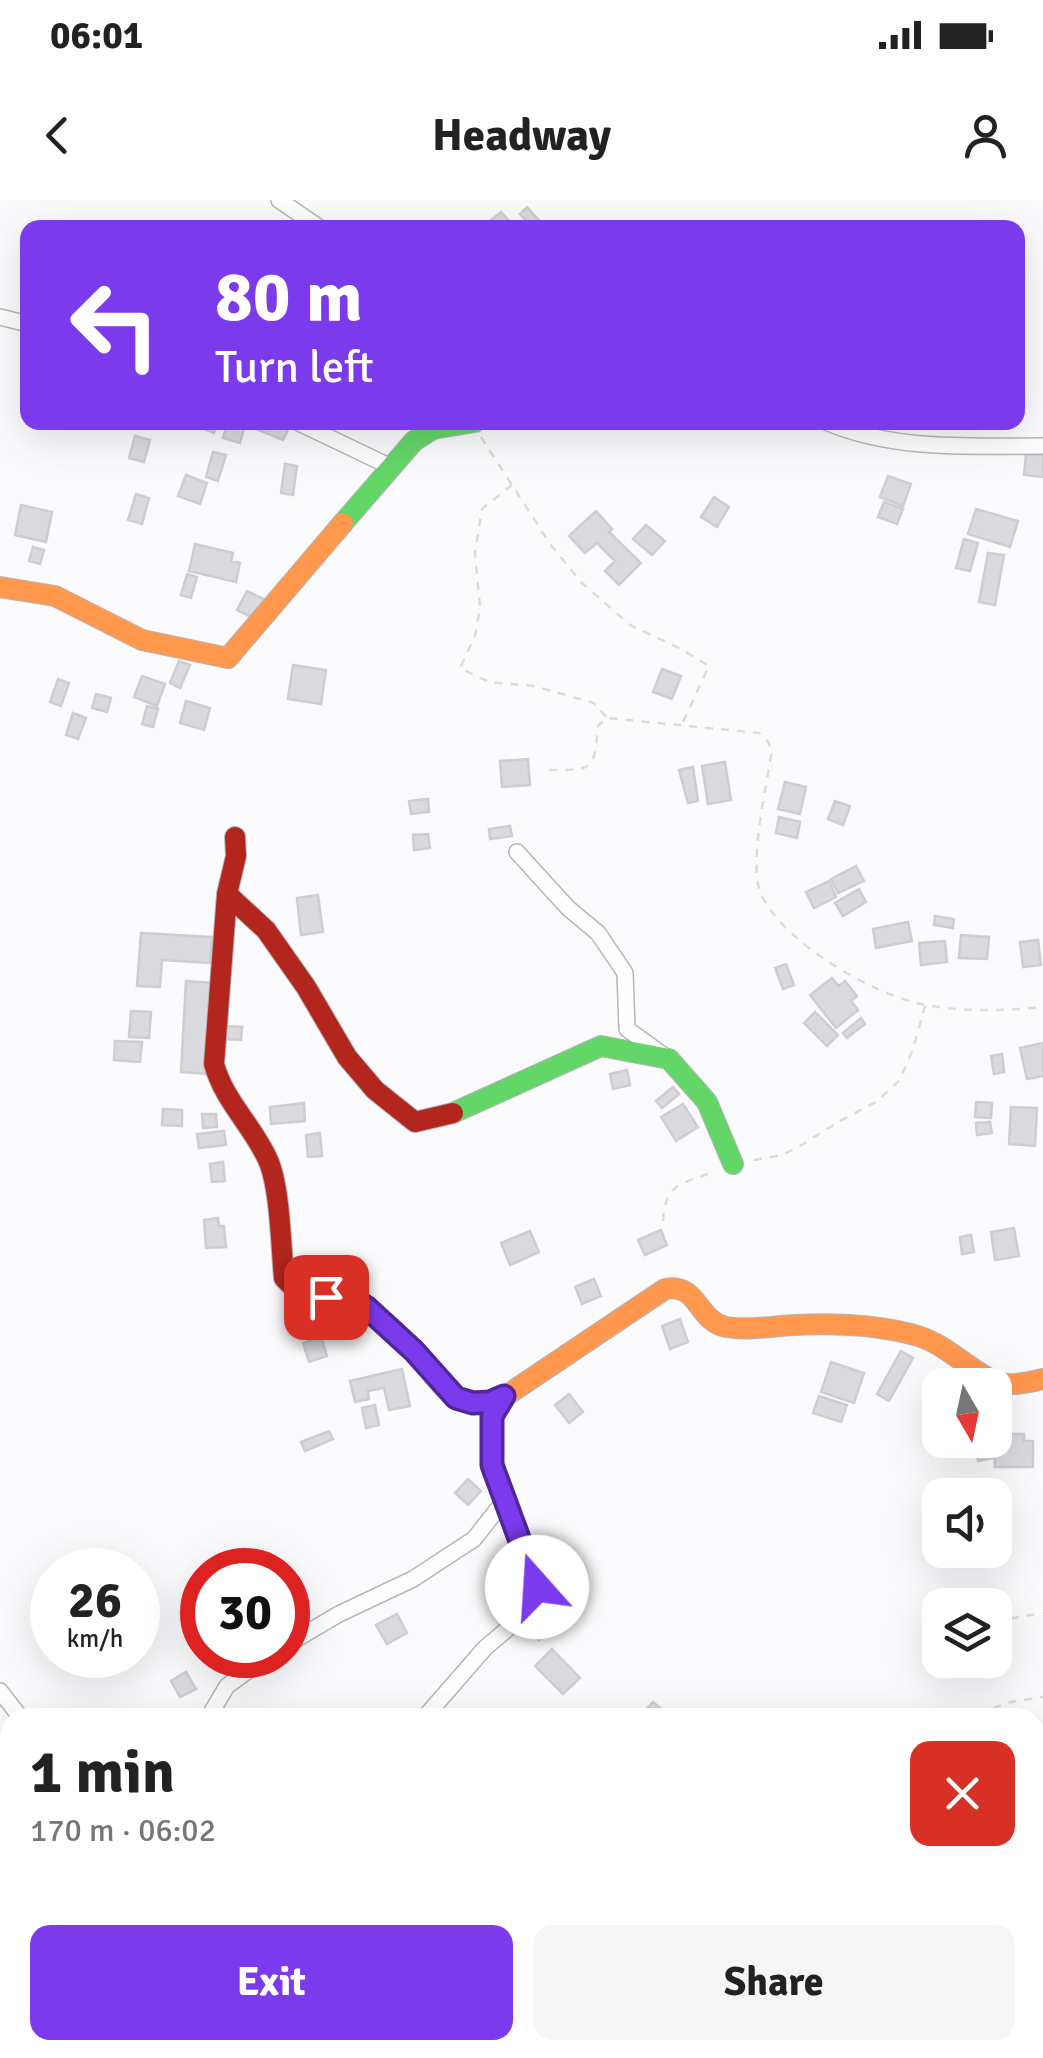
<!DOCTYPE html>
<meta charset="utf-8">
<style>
:root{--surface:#fff;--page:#f6f6f6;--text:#222;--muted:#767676;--accent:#7c3aed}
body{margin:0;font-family:Signika,sans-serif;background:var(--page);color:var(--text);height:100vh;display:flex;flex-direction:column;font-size:38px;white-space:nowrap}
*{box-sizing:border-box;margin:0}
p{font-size:32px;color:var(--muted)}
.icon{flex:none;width:55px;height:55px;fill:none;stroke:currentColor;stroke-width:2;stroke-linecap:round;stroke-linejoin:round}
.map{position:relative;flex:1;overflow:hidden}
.panel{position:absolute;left:0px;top:1508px;width:1045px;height:352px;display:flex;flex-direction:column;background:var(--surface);border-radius:30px 30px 0 0;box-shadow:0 10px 40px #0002}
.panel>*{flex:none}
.banner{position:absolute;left:20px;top:20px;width:1005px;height:210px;border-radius:20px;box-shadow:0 10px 40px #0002;background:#7c3aed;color:#fff;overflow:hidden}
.needle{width:65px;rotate:171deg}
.fabs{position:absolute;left:922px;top:1168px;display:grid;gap:20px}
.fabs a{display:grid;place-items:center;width:90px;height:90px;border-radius:20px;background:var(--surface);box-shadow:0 10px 40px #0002;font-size:50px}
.speed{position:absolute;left:30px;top:1348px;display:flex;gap:20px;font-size:50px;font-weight:700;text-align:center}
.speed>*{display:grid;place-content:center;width:130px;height:130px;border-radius:50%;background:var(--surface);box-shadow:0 10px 40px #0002;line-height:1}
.speed small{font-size:25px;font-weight:400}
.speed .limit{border:15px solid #d22;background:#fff;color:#111}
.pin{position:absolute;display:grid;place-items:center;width:85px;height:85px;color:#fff;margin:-42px;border-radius:20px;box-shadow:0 5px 15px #0006}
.me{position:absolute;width:110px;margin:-55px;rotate:341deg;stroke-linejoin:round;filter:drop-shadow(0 0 8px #0008)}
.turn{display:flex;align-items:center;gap:35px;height:210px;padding:0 30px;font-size:45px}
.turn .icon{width:130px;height:130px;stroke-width:2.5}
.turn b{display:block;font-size:70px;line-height:85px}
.round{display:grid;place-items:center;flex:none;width:105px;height:105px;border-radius:20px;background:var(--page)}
.headline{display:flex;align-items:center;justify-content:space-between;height:170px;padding:0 30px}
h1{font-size:60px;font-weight:700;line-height:75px}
.cta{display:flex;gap:20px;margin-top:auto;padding:20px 30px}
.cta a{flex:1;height:115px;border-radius:20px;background:var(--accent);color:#fff;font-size:40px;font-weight:700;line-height:115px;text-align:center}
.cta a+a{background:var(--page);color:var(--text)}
.status{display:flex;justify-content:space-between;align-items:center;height:70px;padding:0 50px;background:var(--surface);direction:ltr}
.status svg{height:28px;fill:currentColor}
header{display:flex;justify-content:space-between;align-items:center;height:130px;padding:0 30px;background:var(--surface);font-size:45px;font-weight:700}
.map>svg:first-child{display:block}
</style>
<div class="status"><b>06:01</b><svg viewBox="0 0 49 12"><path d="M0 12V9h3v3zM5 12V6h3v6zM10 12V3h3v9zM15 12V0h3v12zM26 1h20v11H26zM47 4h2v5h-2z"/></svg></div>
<header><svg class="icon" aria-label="back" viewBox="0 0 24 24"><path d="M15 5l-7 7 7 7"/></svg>Headway<svg class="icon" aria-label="person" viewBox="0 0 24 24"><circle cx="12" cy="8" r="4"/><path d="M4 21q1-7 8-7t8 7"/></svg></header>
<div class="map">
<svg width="1043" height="1858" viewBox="0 0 1043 1858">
<rect width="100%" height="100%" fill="#fbfafc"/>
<path fill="#dbdade" stroke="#cecdd1" stroke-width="2.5" d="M527,7L546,28H533L520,14Z
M501,12L510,22L504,28H489L486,24Z
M196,222H218L214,233L195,226Z
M228,222H246L240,243L223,238Z
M259,222H275L289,228L283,240L256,229Z
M135,236L150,240L144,262L129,258Z
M213,252L226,255L218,281L206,277Z
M1026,254L1043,255V277L1024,275Z
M285,264L297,266L293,295L281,293Z
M186,275L207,283L200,304L178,296Z
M888,276L911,284L903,306L880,297Z
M136,294L149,298L142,324L128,320Z
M714,297L729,307L717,327L701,317Z
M884,302L903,309L897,324L878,317Z
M21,305L52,312L46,342L15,335Z
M976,309L1018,321L1010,347L968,334Z
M596,311L612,329L609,332L641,363L619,385L605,371L615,361L597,343L585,353L569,336Z
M646,325L665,341L652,355L633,339Z
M964,339L978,343L970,371L956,368Z
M195,344L233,353L231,361L240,363L236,382L189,371Z
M33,347L44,350L40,364L29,361Z
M988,353L1004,355L995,405L979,402Z
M187,374L197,377L191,398L181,395Z
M247,391L264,399L255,419L237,410Z
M179,461L190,465L180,488L170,483Z
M293,465L326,470L321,504L288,499Z
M662,469L681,476L672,499L653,492Z
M142,476L165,484L157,506L134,497Z
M58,479L69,483L61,506L50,502Z
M96,494L111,498L107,512L92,508Z
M186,501L210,508L204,530L180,523Z
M147,506L158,509L153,527L142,524Z
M73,513L86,518L78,539L66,535Z
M528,559L530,585L502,587L500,561Z
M725,562L731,600L708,604L702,566Z
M693,567L698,601L688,603L679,570Z
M785,582L806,587L800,614L778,609Z
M428,599L429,612L411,614L409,601Z
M835,601L850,606L843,625L828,619Z
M779,617L800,622L797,638L776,633Z
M510,626L512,636L490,639L489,629Z
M428,634L430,648L414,650L413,635Z
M856,666L864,681L838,693L831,679Z
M829,681L836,697L814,708L806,692Z
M859,689L866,702L843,716L835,703Z
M318,695L323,732L301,735L297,698Z
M935,716L954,719L953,728L934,725Z
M908,722L912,741L876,748L873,729Z
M141,733L212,737L210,763L162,760L160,787L137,786Z
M961,735L989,737L987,759L959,758Z
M1038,740L1041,765L1023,767L1020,742Z
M945,741L947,762L921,765L919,743Z
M786,764L794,785L783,789L775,768Z
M832,778L839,786L845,781L857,796L851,801L858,810L836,828L810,795Z
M186,781L214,783L209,874L181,872Z
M131,811L151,812L149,838L129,837Z
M815,812L838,835L827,846L804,823Z
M861,818L865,824L847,838L843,833Z
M224,826L242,827L241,840L223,839Z
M115,841L142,842L140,862L114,860Z
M1043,843V876L1027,879L1020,848Z
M1002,854L1004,872L994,874L991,856Z
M627,870L630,885L613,889L610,874Z
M673,887L679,894L662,908L656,901Z
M976,902L992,903L991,918L975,917Z
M304,903L305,921L271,924L270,907Z
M683,904L698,927L676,941L661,917Z
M1011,907L1037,908L1035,946L1009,944Z
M163,909L182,910V926L162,925Z
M202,914H216L217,927L203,928Z
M990,922L992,933L977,935L976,923Z
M224,931L226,945L199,948L197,934Z
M320,933L322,956L308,957L306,935Z
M223,962L225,981L212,982L210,964Z
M218,1018L219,1026H224L226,1047L206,1048L204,1020Z
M1014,1028L1019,1056L995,1060L991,1032Z
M661,1030L667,1045L645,1055L638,1040Z
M530,1031L539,1052L510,1065L501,1043Z
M971,1035L974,1052L962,1054L960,1037Z
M594,1079L601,1096L582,1104L575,1087Z
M680,1119L688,1142L670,1149L662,1126Z
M321,1137L327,1156L309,1162L303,1143Z
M901,1151L913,1158L889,1201L877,1194Z
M831,1162L864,1173L854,1203L821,1192Z
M402,1169L410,1206L389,1210L384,1188L368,1191L369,1199L355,1202L350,1181Z
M569,1194L583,1212L569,1223L555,1205Z
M819,1196L847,1205L841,1222L813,1213Z
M375,1205L379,1225L366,1228L362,1208Z
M329,1231L333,1239L305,1251L301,1242Z
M1011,1234H1024V1241H1033V1267H995L994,1241H1011Z
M974,1240H990L993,1258L978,1261Z
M468,1279L481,1291L468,1305L455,1293Z
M995,1312H1001L1003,1334H995Z
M548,1407L559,1415L539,1440L529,1431Z
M397,1414L407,1433L387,1444L376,1425Z
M552,1449L580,1478L563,1494L535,1466Z
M186,1472L196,1489L180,1497L171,1481Z
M653,1502L666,1513L662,1518H648L643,1513Z"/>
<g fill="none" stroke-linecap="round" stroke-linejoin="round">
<g stroke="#b6b5b9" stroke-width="18">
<path id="street" d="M279,0L320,28
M0,117L28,124
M297,222L391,267
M826,222C894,251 970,246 1043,246
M517,652L568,708L598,733L625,773L627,829L666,857
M288,1444L339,1414L413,1379L474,1339L504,1301L492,1265V1216L504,1197
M0,1491L21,1518
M208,1518L227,1486L270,1455
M424,1518L485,1448L518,1420L537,1387L525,1350L504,1301
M147,1850L149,1858"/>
</g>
<g stroke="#b6b5b9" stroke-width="22">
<path id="fast" d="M343,323L414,241L433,229L475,222
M453,913L601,846L669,859L707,902L733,964"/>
</g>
<g stroke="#b6b5b9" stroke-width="22">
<path id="slow" d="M0,387L55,396L142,440L228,458L343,323
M355,1102C380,1114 402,1137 420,1158C433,1173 445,1195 465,1201C478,1205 491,1201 504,1197L665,1089C699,1083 696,1120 726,1127C748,1131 773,1126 795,1125C835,1123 879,1125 918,1136C949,1145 979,1180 1005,1184C1018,1185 1031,1182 1043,1179"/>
</g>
<g stroke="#b6b5b9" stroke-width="22">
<path id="jam" d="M235,637L236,656L227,694L266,730L306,787L347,857L375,890L415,922L453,913
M227,694L214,864C224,901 253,926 268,960C280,986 281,1047 284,1078C306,1103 326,1093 355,1102"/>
</g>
<path stroke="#dbdbdb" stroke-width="2.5" stroke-dasharray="8 8" stroke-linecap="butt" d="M481,237L550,344L581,382L630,425L681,449L709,466L683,522
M512,285L482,309L475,353L480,408L475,436L460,468L489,482L534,486L594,503L607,518
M549,570C594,570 594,571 598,526L607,518L759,533L767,540L772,550C767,583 748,666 761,694C783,742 870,793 921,804C959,812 1004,811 1043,807
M754,960L782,955L800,946L838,922L876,902L900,880L913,849L925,806
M663,1021C665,983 681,984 713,972
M995,1421L1043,1413
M963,1518L1011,1502L1043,1497"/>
<use href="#street" stroke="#fefeff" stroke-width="15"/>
<use href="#fast" stroke="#63d668" stroke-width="20"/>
<use href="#slow" stroke="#ff974d" stroke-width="20"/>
<use href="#jam" stroke="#b3261e" stroke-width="20"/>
</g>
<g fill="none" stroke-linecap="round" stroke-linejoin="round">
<g stroke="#51269a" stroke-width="25">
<path id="route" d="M326,1097L352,1098L366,1107L414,1151L456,1198L473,1203L490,1202L504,1196L492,1216V1265L537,1387"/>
</g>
<use href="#route" stroke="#7c3aed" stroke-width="18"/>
</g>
</svg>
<div class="fabs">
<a><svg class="needle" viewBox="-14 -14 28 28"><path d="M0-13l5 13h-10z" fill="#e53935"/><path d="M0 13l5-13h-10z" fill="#767676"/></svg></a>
<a><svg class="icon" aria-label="sound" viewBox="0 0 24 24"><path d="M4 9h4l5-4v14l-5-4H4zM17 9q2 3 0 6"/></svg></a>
<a><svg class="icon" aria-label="layers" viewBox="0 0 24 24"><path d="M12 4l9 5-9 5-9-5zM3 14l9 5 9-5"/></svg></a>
</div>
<div class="speed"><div>26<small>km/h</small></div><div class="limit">30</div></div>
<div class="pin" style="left:326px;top:1097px;background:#d93025"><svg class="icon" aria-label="arrive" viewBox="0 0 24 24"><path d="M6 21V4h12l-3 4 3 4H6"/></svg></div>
<svg class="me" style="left:537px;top:1387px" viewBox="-20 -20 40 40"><circle r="19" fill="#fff"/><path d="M0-13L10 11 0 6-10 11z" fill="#7c3aed"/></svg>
<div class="banner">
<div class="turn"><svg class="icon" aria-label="left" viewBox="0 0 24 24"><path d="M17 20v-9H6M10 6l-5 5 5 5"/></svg><div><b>80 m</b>Turn left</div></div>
</div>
<section class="panel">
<div class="headline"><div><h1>1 min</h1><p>170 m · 06:02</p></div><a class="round" style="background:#d93025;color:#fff"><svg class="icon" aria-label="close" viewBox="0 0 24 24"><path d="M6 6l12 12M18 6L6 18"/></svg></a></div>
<div class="cta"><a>Exit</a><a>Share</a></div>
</section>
</div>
